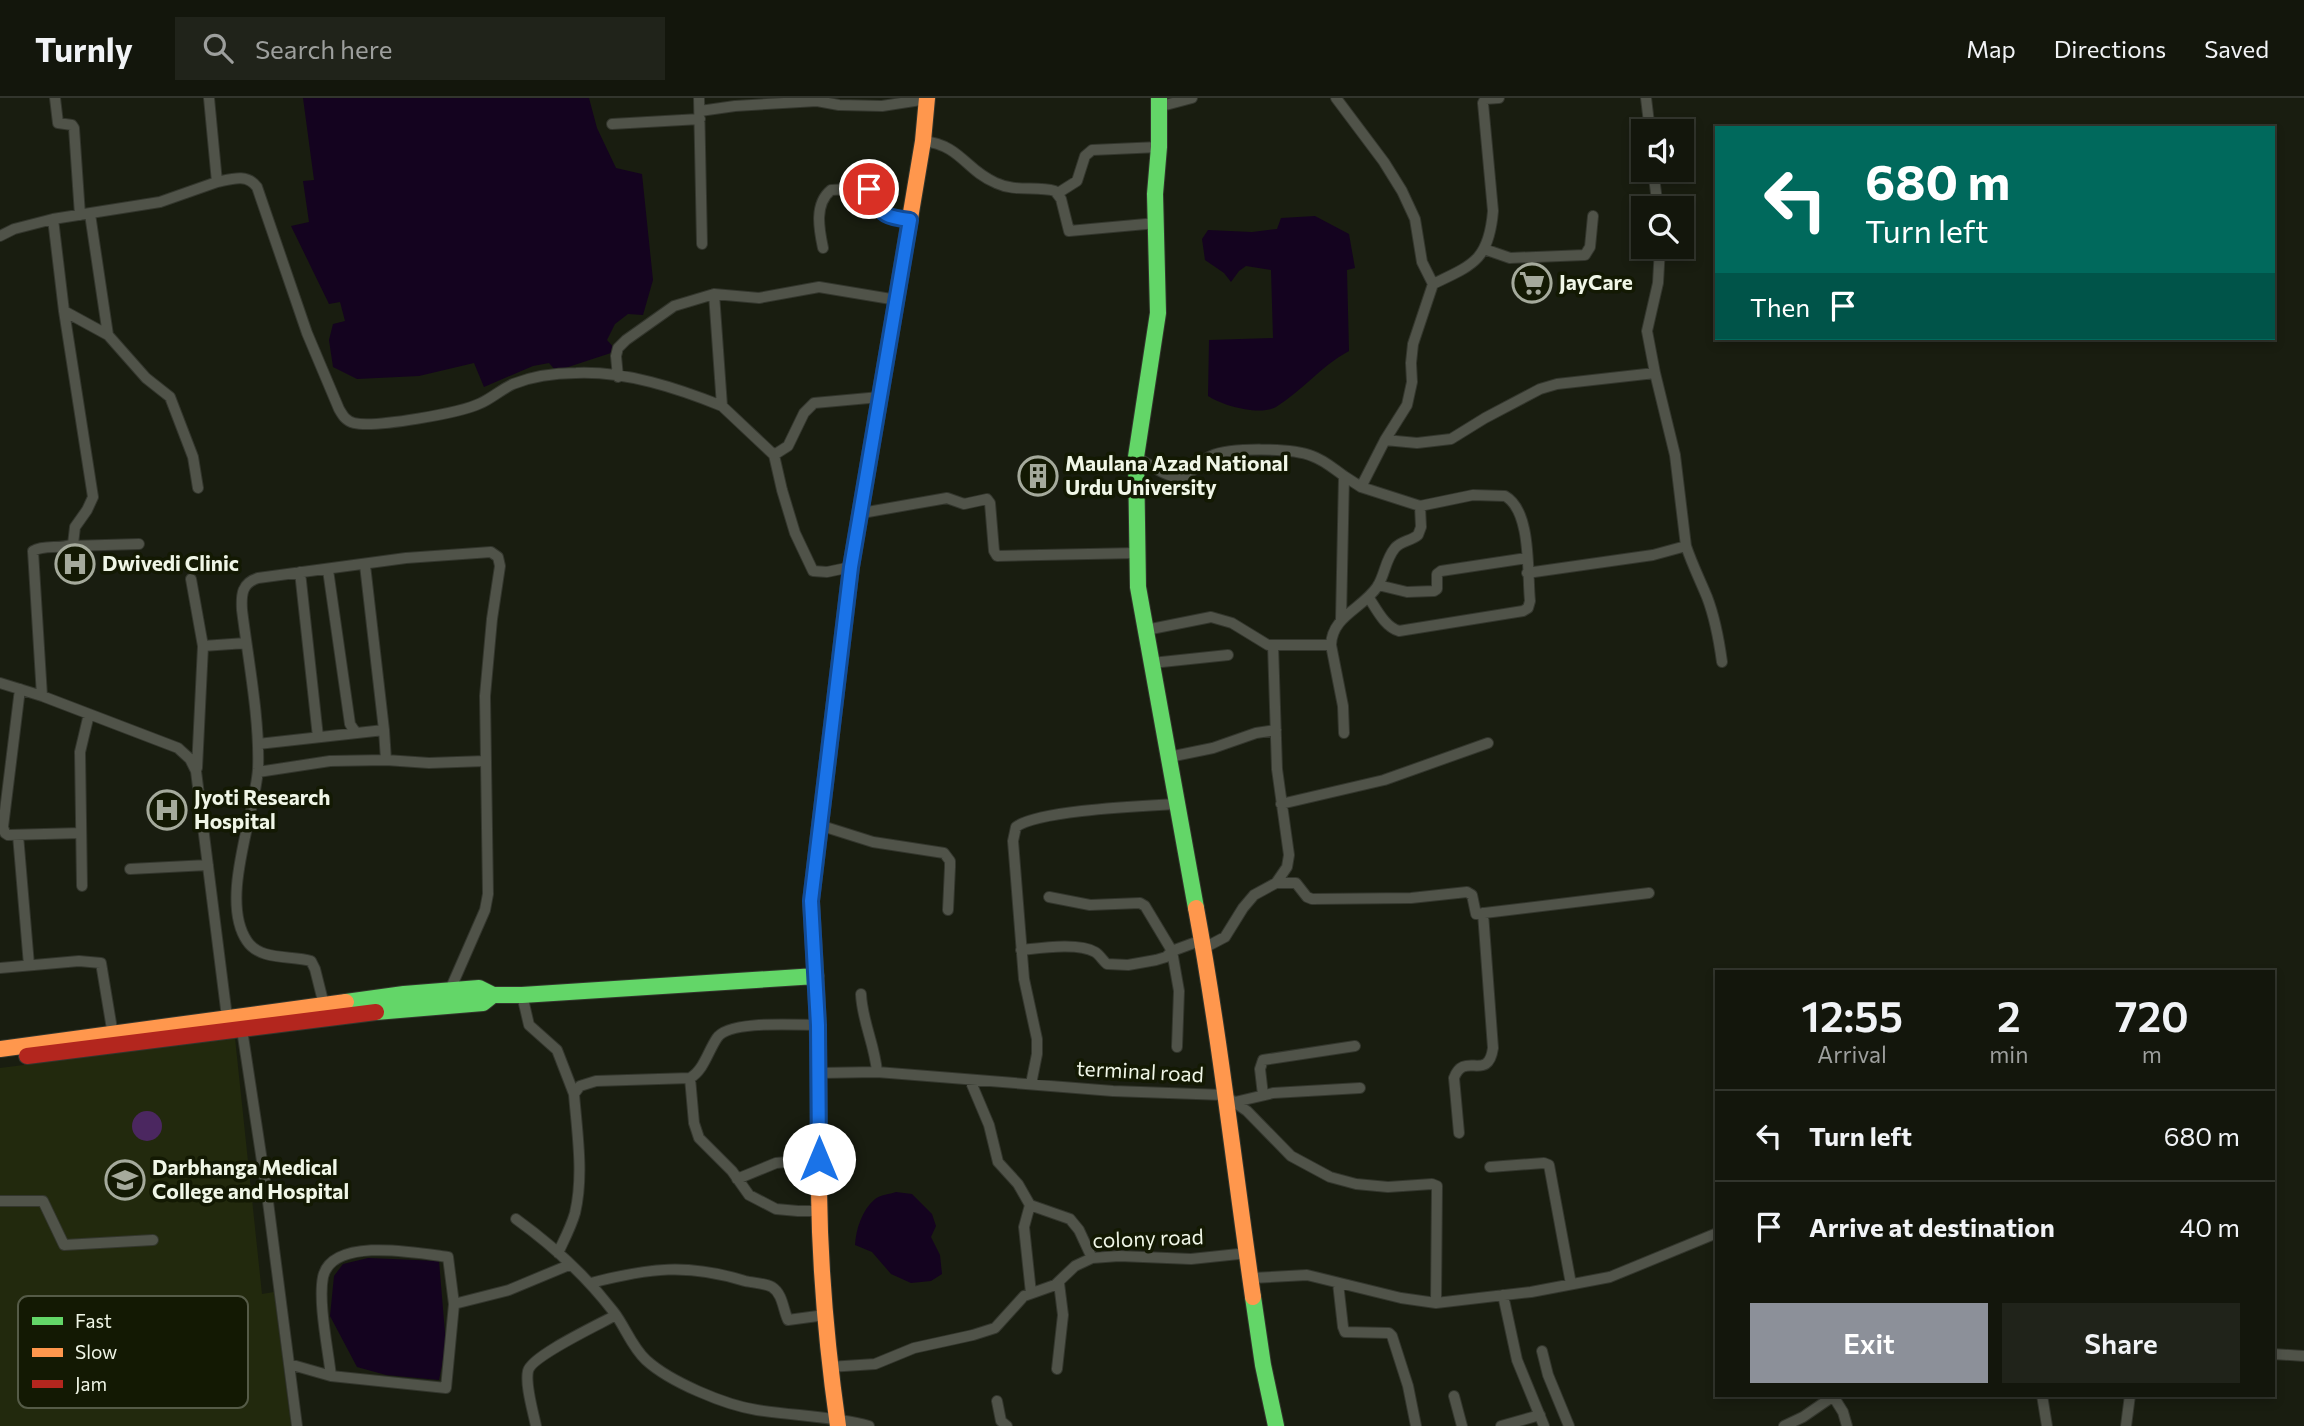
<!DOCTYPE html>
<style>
:root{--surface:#13160c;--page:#20231a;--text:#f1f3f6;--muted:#9d9f9d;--line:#32352d;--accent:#8c9099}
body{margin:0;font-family:Commissioner,sans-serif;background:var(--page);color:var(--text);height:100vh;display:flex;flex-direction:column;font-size:26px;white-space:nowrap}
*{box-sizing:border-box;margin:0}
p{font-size:23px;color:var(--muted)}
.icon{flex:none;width:38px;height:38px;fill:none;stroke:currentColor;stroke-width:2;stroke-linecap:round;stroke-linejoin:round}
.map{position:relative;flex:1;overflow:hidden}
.drawer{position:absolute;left:1715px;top:872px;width:560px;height:427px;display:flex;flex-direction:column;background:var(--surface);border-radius:0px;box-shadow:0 4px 10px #0003,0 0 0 2px var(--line)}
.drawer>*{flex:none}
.top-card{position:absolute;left:1715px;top:28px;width:560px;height:214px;border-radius:0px;box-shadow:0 4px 10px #0003,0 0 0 2px var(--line);background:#00695c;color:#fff;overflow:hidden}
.fabs{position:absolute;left:1631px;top:21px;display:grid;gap:14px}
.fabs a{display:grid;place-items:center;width:63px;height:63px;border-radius:0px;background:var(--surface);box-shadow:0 4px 10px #0003,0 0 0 2px var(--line);font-size:35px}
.pin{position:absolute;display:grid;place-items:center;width:60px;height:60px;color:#fff;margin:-30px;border:4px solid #fff;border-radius:50%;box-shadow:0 2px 7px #0007}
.me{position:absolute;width:77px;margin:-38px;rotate:0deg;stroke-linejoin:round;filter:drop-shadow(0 0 5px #0008)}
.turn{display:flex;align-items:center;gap:24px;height:147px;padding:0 35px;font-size:32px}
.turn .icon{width:91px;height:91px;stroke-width:2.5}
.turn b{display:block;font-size:49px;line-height:60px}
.then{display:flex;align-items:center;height:66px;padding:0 35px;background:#0003;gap:14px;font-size:26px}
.eta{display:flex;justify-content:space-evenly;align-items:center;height:119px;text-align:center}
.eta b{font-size:42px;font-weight:600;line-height:49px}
.action{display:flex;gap:14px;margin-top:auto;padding:14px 35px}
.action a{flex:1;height:80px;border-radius:0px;background:var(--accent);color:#fff;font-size:28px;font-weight:600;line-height:80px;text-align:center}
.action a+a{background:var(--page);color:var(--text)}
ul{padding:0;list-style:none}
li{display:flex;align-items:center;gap:21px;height:91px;padding:0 35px;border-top:2px solid var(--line)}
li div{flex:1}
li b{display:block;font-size:26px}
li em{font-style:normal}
header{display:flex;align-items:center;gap:42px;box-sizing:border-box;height:98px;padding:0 35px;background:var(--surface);border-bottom:2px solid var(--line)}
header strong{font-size:33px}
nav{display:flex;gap:38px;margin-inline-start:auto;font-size:24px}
.search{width:490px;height:63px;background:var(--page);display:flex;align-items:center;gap:18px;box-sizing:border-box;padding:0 24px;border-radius:0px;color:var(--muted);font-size:26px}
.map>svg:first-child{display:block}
</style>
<header>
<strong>Turnly</strong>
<div class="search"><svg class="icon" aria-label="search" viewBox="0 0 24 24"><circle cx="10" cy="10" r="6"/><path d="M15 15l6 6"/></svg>Search here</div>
<nav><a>Map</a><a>Directions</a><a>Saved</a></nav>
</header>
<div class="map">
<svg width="2304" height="1328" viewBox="0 0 2304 1328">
<rect width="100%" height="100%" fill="#191d10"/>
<path fill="#22290d" d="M235,940L262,1196L274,1194L291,1328H0V970Z"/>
<path fill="#4b2760" d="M132 1028a15 15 0 1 1 30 0a15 15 0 1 1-30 0Z"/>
<path fill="#14031f" d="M303,0H589L597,30L616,70L642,76L653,182L643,217L628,216L615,226L607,242L617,253L556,273L549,265L533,268L484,289L474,265L419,278L357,281L333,269L329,242L333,226L345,223L340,204L329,206L291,128L309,124L303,83L314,82Z
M1315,118L1349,136L1355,170L1347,172L1349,253C1321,268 1302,293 1276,309C1260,318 1223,308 1208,298L1209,242L1273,240L1271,172L1246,168L1239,173L1231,184L1224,175L1205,162L1202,141L1208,132L1252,134L1277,131L1281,120Z
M896,1094L912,1096L932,1116L936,1128L931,1139L940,1157L942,1176L931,1183L911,1185L891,1176L872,1154L855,1147C856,1131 862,1112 875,1101C880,1097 890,1096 896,1094Z
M368,1160L439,1163L446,1247L439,1282L386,1277L357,1269L330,1218L334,1178L343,1166Z"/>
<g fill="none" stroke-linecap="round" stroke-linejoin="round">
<g stroke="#33362d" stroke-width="12">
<path id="street" d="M55,0L58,25L72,27L74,30L80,117
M209,0L217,84C231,81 247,75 257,89L307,235L339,311C343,318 346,323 354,325C375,330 461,315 481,305C492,300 502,291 513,286C533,278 556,275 576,275C626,273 677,290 722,308
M699,0L702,146
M1336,0L1384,64L1402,93L1415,121L1422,164L1433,186
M1646,0L1650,33
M1158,9L1192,0
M700,13L735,8L817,3L839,7L882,8L927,1
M612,26L700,21
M923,43C961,47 965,72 996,85C1015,94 1036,88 1055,93L1061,101L1069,133L1157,125
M1653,72L1658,110
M1058,95L1077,83L1085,58L1092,52L1159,49
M90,116L108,237L146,280L170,299L193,359L198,390
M53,121L64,213L108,237
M0,138L14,131L53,121L160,104L217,84
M823,150C819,131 814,106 831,92L867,90C889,112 871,116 910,122
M1484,151L1510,160L1585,157L1590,149L1593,118
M714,196L722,308L774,357L782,392L795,435L813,473L827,474L851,469
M1655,275L1647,233L1658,185L1660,149
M618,279L616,258L618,250L626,242L674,208L714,196L759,200L819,189L897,202
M1385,342L1417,345L1451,341L1485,320L1540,291L1557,286L1655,275L1675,357L1686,448
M774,357L788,348L804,315L814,305L880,299
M1136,359C1148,365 1167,380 1180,379C1192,377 1200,363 1211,358C1231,349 1292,350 1312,358C1324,362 1334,371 1344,378
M1361,389L1385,342L1407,307L1412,284L1411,265L1413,246L1433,186C1473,167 1489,162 1493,113L1483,5L1485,1L1499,0
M862,415L947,400L964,406L987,401L990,405L994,453L997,458L1137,455
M71,448L139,446
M365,467L384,632L386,662
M328,472L350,626L356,635
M300,474L318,639
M1527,475L1653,457L1686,448C1692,466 1700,482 1707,499C1715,520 1719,542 1722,564
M191,481L203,548
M1378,487L1407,494L1434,493L1437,491V476L1441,473L1527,460
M1341,522L1344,378L1361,389L1420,408
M1146,532L1211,519L1232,525L1268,547H1331C1332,518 1362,511 1377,489C1385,477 1385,462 1395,450C1401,443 1411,443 1418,437L1421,429L1420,408L1473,397L1505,398C1532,413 1527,475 1530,503L1528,510L1523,513L1399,533C1385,529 1377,512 1369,500
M1273,547L1277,671L1289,757L1287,769L1276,785
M1331,547L1343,608L1344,635
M1152,565L1228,557
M0,585L42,598L178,650L190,661L196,673L228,927
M20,591L3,729L5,735L8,737L81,735
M42,598L33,453C45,446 60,452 73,446L75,429L87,412L93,399L64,213
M258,646L384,632
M1169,659L1213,650L1256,635L1276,632
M197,670L203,548L246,545
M258,674L330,663L386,662L429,665L485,663
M1281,706L1384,682L1488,645
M819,727L873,744L944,755L950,763V769L948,812
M18,737L29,867
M130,771L208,767
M82,788L80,654L89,616
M1049,799L1090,807L1140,805L1145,808L1172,853L1179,893L1177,949
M1204,850L1225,839L1243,810L1254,797L1276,785H1296L1307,799L1312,801L1411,800L1467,794L1472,797L1476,816L1649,795
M1021,852C1040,850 1079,844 1095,854C1100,857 1103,863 1107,866L1128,867L1156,862L1166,859L1172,853L1202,842
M0,870L79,863L101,865L113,937
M861,896C862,923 875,947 877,974
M522,897L529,927L557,952L574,996
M324,907L315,871L311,863C291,857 260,863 247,843C219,802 255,717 258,671C260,622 248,561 242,512C241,496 242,485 258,480L406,460L491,454L498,459L500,468L492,521L485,598L488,796L485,812L450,892
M241,925L267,1096L297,1328
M819,975L877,974L1113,993L1224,997L1247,1013L1291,1058L1330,1079L1356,1086L1388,1089L1432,1086L1437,1088L1436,1205
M690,980L694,1025L699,1040L732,1073L749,1097L776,1111L798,1113H821
M970,982L989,1027L998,1064L1018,1086L1030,1107L1070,1121L1079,1132L1092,1160
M1031,986L1037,956V941L1024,881L1013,743L1016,729C1038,712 1144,708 1176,706
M1263,997L1260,971L1263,962L1355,948
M1235,1004L1273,995L1360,990
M1459,1035L1454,980C1464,952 1488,985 1493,950L1483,815
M1490,1069L1544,1065L1549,1067L1571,1186
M737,1081L776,1065L819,1061
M0,1103H43L64,1147L153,1142
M1030,1107L1024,1129L1031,1195
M516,1121C552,1147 586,1178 613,1213C625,1228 631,1248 646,1262C670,1284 725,1307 757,1312C794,1318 833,1318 869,1328
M558,1155C564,1142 571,1129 575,1115C584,1077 577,1034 574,996L580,988L596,983L690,980C704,972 708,953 717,940C728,922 796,927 818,927
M1252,1180L1307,1177L1401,1200L1436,1205L1531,1194L1610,1179L1717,1135
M591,1185C649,1170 687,1165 745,1183C753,1185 765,1185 772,1189C783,1196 783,1212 788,1222L825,1217
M1338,1185L1343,1229L1345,1234L1389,1235L1392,1238L1408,1288L1416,1328
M1503,1197L1517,1262L1544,1328
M454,1206L448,1159C419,1155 332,1138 323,1179C318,1204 328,1251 331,1278L446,1290L454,1206L509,1192L569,1167
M1542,1253L1548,1277L1569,1328
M2273,1256L2304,1258
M289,1266L331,1278
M829,1269L875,1266L914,1250L973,1237L995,1230L1024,1198L1055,1187L1075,1168L1092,1160L1119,1158L1191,1161L1248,1155
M1057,1271L1063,1217L1059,1185
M2042,1297L2047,1328
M1454,1298L1462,1328
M1833,1298L1843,1314L1847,1328
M997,1303L1001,1323L1007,1328
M536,1328C533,1313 525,1287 528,1273C531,1258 600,1226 616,1217
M1501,1328L1540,1317
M1784,1328L1803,1319L1835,1297
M2126,1328L2130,1297"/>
</g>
<g stroke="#33362d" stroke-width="18">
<path id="fast" d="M1159,0V49L1155,96L1158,215L1136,359L1138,489L1196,810
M816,887L811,803L851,469L895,210
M346,904L404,896L479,890L493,897H522L816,878
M376,914L483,905L493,897
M1253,1199L1263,1267L1276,1328"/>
</g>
<g stroke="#33362d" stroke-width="18">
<path id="slow" d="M895,210L923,43L927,0
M1196,810C1220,939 1234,1069 1253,1199
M816,887C820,956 818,1025 819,1094C820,1173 827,1251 838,1328
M0,951L346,904"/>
</g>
<g stroke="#33362d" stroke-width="18">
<path id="jam" d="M27,958L376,914"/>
</g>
<use href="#street" stroke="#505349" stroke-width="10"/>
<use href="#fast" stroke="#63d668" stroke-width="16"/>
<use href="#slow" stroke="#ff974d" stroke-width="16"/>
<use href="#jam" stroke="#b3261e" stroke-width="16"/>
</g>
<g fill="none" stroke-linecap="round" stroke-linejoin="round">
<g stroke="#114b97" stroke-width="18">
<path id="route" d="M819,1061L818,927L811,803L851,469L910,122C879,118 884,116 869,91"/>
</g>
<use href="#route" stroke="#1a73e8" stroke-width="12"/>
</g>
<defs>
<g id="supermarket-ring" transform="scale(2.0125)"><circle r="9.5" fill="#131903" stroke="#a5aa9c" stroke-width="1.5"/><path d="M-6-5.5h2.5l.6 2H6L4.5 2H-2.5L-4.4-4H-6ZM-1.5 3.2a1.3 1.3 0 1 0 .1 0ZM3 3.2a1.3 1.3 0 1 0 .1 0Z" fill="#a5aa9c"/></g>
<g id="building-ring" transform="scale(2.0125)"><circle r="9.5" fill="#131903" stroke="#a5aa9c" stroke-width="1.5"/><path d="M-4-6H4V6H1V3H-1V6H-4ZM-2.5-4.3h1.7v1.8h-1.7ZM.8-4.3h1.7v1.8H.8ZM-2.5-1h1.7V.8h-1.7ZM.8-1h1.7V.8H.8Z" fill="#a5aa9c"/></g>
<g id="hospital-ring" transform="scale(2.0125)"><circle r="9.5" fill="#131903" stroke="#a5aa9c" stroke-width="1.5"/><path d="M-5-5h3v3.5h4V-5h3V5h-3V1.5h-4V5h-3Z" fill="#a5aa9c"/></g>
<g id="university-ring" transform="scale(2.0125)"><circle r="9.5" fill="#131903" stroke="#a5aa9c" stroke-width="1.5"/><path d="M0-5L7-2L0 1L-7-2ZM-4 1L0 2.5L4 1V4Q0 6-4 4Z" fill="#a5aa9c"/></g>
</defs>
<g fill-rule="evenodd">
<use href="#supermarket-ring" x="1532" y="185"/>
<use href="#building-ring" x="1038" y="378"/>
<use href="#hospital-ring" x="75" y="466"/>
<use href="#hospital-ring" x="167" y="712"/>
<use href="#university-ring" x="125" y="1082"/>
</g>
<g text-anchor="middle" stroke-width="7" stroke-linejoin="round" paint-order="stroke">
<g font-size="21" font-weight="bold" fill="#f0f6e7" stroke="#131903" text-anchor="start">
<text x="1559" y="192">JayCare</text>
<text x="1065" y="373">Maulana Azad National<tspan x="1065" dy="24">Urdu University</tspan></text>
<text x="102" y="473">Dwivedi Clinic</text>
<text x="194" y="707">Jyoti Research<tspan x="194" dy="24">Hospital</tspan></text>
<text x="152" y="1077">Darbhanga Medical<tspan x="152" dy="24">College and Hospital</tspan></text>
</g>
<g font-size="21" fill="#f0f6e7" stroke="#131903">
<text transform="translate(1140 974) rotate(3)" y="7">terminal road</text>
<text transform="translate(1148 1141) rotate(-2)" y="7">colony road</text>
</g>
</g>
<rect x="18" y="1198" width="230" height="112" rx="10" fill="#131903" stroke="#555b47" stroke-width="2"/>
<rect x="32" y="1219" width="31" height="8" fill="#63d668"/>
<rect x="32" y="1250" width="31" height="9" fill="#ff974d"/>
<rect x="32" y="1282" width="31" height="8" fill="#b3261e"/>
<g font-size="19" fill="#f0f6e7">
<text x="75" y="1230">Fast</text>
<text x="75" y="1261">Slow</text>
<text x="75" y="1293">Jam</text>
</g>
</svg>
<div class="fabs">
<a><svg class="icon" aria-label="sound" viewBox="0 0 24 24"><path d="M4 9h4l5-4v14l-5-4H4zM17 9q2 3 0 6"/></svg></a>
<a><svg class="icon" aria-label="search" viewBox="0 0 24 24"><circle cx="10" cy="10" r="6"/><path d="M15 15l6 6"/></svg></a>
</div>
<div class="pin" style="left:869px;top:91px;background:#d93025"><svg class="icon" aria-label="arrive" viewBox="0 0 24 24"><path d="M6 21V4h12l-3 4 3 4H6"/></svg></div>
<svg class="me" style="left:819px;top:1061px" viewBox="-20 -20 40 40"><circle r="19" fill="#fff"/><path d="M0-13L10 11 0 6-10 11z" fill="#1a73e8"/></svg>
<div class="top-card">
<div class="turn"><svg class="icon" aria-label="left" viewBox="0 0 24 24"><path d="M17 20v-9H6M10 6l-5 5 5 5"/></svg><div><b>680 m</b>Turn left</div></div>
<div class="then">Then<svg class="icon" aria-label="arrive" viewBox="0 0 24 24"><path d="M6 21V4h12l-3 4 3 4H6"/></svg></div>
</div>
<section class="drawer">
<div class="eta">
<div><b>12:55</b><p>Arrival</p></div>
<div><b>2</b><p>min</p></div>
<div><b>720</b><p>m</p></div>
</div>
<ul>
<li><svg class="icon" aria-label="left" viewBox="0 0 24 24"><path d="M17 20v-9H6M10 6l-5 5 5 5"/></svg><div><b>Turn left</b></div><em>680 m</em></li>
<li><svg class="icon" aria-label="arrive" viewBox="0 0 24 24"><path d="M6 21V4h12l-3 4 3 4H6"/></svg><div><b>Arrive at destination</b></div><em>40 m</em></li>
</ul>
<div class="action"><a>Exit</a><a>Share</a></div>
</section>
</div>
